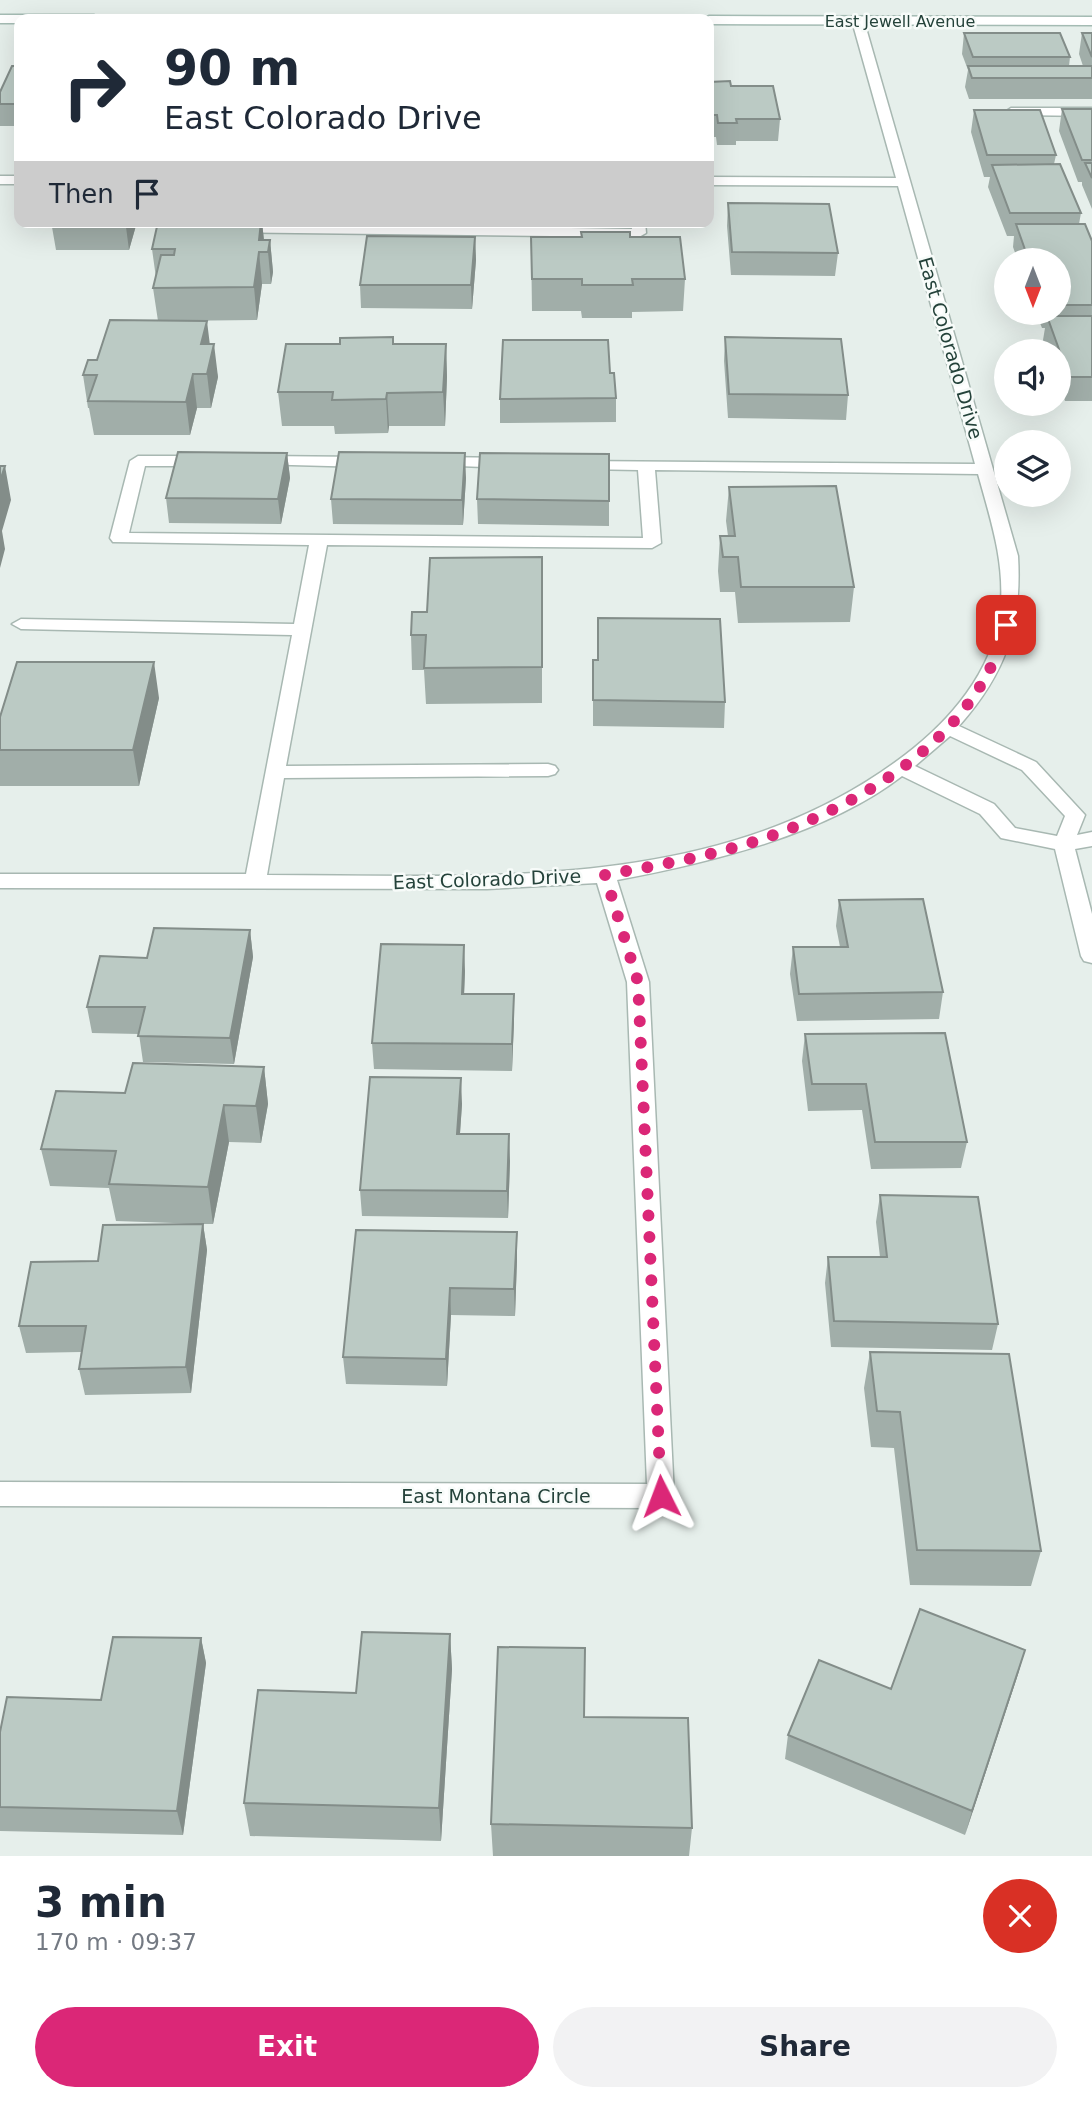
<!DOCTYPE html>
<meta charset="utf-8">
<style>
:root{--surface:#fff;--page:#f2f2f3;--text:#1f2937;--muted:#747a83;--accent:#db2777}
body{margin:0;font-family:"DejaVu Sans",sans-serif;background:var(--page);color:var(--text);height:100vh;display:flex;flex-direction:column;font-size:26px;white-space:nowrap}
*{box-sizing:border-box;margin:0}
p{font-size:23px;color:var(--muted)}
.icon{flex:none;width:38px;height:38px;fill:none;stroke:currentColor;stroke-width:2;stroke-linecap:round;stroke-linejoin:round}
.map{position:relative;height:1856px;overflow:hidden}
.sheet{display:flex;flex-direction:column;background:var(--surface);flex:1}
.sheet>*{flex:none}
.top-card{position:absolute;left:14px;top:14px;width:700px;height:214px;border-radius:14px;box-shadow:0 7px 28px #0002;background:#fff;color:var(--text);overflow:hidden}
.needle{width:46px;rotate:180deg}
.fabs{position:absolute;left:994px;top:248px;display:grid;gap:14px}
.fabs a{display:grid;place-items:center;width:77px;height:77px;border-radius:50%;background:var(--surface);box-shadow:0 7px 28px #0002;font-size:35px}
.pin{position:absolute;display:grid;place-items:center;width:60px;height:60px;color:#fff;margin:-30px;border-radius:14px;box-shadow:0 4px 10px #0006}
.me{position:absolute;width:77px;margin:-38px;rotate:357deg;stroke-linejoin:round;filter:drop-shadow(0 0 5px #0008)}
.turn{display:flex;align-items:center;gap:24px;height:147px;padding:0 35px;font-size:32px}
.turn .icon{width:91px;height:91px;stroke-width:2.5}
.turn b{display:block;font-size:49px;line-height:60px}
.then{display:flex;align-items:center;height:66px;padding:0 35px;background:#0003;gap:14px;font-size:26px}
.round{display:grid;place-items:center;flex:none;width:74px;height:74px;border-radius:37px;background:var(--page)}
.headline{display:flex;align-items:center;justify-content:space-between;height:119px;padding:0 35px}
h1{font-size:42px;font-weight:600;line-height:52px}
.button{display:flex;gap:14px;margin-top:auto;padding:14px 35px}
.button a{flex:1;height:80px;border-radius:42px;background:var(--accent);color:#fff;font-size:28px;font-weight:600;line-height:80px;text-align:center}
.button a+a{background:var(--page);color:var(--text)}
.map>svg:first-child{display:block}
</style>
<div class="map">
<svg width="1092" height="1856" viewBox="0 0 1092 1856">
<rect width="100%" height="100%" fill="#e6efeb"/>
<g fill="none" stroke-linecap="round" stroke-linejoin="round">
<g stroke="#a8b8b2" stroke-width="3">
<path id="street" d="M854,18L864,21L1018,556C1022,626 1006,673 959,726L1036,762L1085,815L1077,835L1092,832V846L1075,849L1092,914V963L1084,961L1081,956L1055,849L1001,838L980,814L902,776C827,834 709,863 617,880L649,982L674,1496L670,1504L661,1508L0,1506V1482L647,1484L627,982L597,883L487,889L0,888V874H246L292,635L21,629L12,624L21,619L294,624L309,545L113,542L110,538L130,461L138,456H204L212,461L204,466H145L129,533L643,538L638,470L583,469L577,467L575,464L577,461L975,464L898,186L709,185V177L896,178L852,21ZM655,470L978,474C991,521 1006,565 1000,614C992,672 950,721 905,755C721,895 484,875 267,875L284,778L548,776L555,774L558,770L555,766L548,764L286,766L327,545L652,548L661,543ZM950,736L1022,770L1065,816L1057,836L1015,828L994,804L915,766Z
M1011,108H1092V116L1006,115L1005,112Z
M0,176H19V184H0Z
M216,222L632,229L631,222H645L646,233L639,237L221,232L214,228Z
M261,456L365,457L373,462L365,467L255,464L253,461L255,458Z
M439,457L509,458L517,463L509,468L433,465L431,462Z"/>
</g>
<g stroke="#a4bbb3" stroke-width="3">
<path id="secondary" d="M0,15H94L100,19H19V23H0Z
M709,16L1092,17V25L709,24V19H704Z"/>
</g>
<use href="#street" fill="#fff" fill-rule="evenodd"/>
<use href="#secondary" fill="#fff" fill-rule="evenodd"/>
</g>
<path fill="#a1aea9" d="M964,33L1070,57L1069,66H1083L1079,54L1082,33H1092V99H969L965,87L968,70L962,54Z
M19,66V126H0V92Z
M709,82L731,86L780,119L778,141H736V145H717L716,137H709Z
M1062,109H1092V209L1082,185V182H1078L1059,131Z
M974,110L1056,155L1054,164L1081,213L1079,224L1092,241V401H1065L1059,384V352H1047L1043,340L1045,328H1042L1036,313H1059V261H1018L1013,247L1014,236H1007L988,187L990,177H984L971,132Z
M728,203L838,253L835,276L731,275L727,226Z
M137,222L129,250H56L52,227Z
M262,222L264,240H270L273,272L271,284H262L257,320L167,321L210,344L218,377L211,408H197L190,435H94L89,408H88L83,375L158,321L153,288L156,278L152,249Z
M581,232L630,237L685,279L683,311L632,312V318H582L581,311H532L531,237H581Z
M475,237L476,260L472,309L361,308L360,285Z
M725,337L848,395L846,420L728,418L724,361Z
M394,344H446L447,377L445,426H389L388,433L335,434L334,426H282L278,392Z
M610,373L616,398V422L500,423V399Z
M287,453L290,478L281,524L169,523L166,498Z
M466,478L463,525L333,524L331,499Z
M729,487L854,587L850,622L738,623L735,592H720L718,571L720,536H728L726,521Z
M477,499L609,501V526L478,524Z
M542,557V703L426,704L424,670H412L411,635L427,612Z
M593,660H597L725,702L724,728L593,726Z
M159,698L139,786H0V717Z
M839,900L943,992L939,1019L797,1021L790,974L793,947H840L836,926Z
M250,930L253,957L234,1064L143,1062L139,1034L92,1033L87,1007L147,958Z
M465,971L464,994H514L512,1071L374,1069L372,1043Z
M805,1034L967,1142L961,1168L871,1169L862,1110L808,1111L802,1061Z
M264,1067L268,1104L261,1143L229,1142L213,1224H203L207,1250L191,1393L85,1395L79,1369L81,1352L26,1353L19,1326L98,1261L202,1224L116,1221L109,1188L50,1186L41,1149L125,1093Z
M462,1104L460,1134L510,1161L508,1218L362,1216L360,1190Z
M880,1195L998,1324L992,1350L831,1347L825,1283L828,1257H880L876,1222Z
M356,1230L517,1259L515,1316L451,1315L447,1386L346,1384L343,1357Z
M870,1352L1041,1551L1031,1586L910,1585L894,1448L871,1447L864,1388Z
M450,1634L452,1669L441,1841L250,1836L244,1803L356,1693Z
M201,1638L206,1663L183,1835L0,1831V1732L101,1700Z
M1025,1650L1018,1674L965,1835L785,1759L788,1735L891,1689Z
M491,1824L692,1828L689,1856H493Z"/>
<path fill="#838d89" d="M127,222H137L129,250L126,227Z
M261,222H262L265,251L259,240Z
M475,237L476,260L472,309L471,285Z
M270,240L273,272L271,284L268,252Z
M259,252L262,284L257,320L254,287Z
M207,321L211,354L201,344Z
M214,344L218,377L211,408L207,374Z
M446,344L447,377L445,426L443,392Z
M193,374L197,408L190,435L186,402Z
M387,393L389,426L388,433L386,399Z
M287,453L290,478L281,524L278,499Z
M465,453L466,478L463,525L462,500Z
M5,466L11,500L2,531L5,549L0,568V481Z
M154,662L159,698L139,786L133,750Z
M250,930L253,957L234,1064L230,1038Z
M464,945L465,971L463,1021L462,994Z
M514,994V1021L512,1071V1044Z
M264,1067L268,1104L261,1143L256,1106Z
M461,1078L462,1104L458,1161L457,1134Z
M224,1105L229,1142L213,1224L208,1187Z
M509,1134L510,1161L508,1218L507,1191Z
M203,1224L207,1250L191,1393L186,1367Z
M517,1232V1259L515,1316L514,1289Z
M450,1288L451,1315L447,1386L446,1359Z
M450,1634L452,1669L441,1841L439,1808Z
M201,1638L206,1663L183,1835L177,1811Z
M1025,1650L1018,1674L965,1835L972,1811Z"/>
<path fill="#bbcac4" stroke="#838d89" stroke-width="2" d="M964,33H1060L1070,57H973Z
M1082,33H1092V57Z
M12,66H19V104H0V92Z
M968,66H1092V78H972Z
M730,81L731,86H773L780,119H736L737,123H718L717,115H709V82Z
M1062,109H1092V160H1082Z
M974,110H1040L1056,155H987Z
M1085,163H1092V178Z
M1060,164L1081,213H1010L992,165Z
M728,203L829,204L838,253L732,252Z
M54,222H127L126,227H52Z
M158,222H261L259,240H270L268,252H259L254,287L153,288L161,255H174L175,249H152Z
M1016,224H1085L1092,241V305H1059V261H1029Z
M581,232H630V237H680L685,279H632L633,285H582V279H532L531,237H582Z
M367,236L475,237L471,285H360Z
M1047,316H1092V377H1069Z
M110,320L207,321L201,344H214L207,374H193L186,402L88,401L97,375H83L88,360H97Z
M393,337V344H446L443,392L387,393L386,399L332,400L333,392H278L286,344H340V338Z
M725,337L841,339L848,395L729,394Z
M503,340H608L610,373H614L616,398L500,399Z
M178,452L287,453L278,499L166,498Z
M339,452L465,453L462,500L331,499Z
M480,453L609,454V501L477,499Z
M0,466H5L0,481Z
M836,486L854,587H741L738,557H723L720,536H735L729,487Z
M542,557V667L424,668L426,635H411L412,612H427L430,558Z
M598,618L720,619L725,702L593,700V660H598Z
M17,662H154L133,750H0V717Z
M923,899L943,992L799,994L793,947H848L839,900Z
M154,928L250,930L230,1038L138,1036L145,1007H87L100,956L147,958Z
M381,944L464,945L462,994H514L512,1044L372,1043Z
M945,1033L967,1142H875L866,1084H812L805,1034Z
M133,1063L264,1067L256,1106L224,1105L208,1187L109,1184L116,1151L41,1149L56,1091L125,1093Z
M370,1077L461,1078L457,1134H509L507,1191L360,1190Z
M880,1195L978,1197L998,1324L834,1321L828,1257H887Z
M203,1224L186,1367L79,1369L86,1326H19L31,1262L98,1261L103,1225Z
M356,1230L517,1232L514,1289L450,1288L446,1359L343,1357Z
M870,1352L1009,1354L1041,1551L917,1550L900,1412L877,1411Z
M920,1609L1025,1650L972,1811L788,1735L819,1660L891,1689Z
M362,1632L450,1634L439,1808L244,1803L258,1690L356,1693Z
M113,1637L201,1638L177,1811L0,1807V1732L7,1697L101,1700Z
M498,1647L585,1648L584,1717L688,1718L692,1828L491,1824Z"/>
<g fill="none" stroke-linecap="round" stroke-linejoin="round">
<path stroke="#db2777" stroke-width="12" stroke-dasharray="0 21.6" d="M661,1496L638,982L605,875C659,865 713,856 765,838C865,803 980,734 1006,625"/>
</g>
<g text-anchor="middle" stroke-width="5" stroke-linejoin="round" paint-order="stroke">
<g font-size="16" fill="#24423a" stroke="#f7fbf9">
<text x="900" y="27">East Jewell Avenue</text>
</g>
<g font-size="19" fill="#24423a" stroke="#f7fbf9">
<text transform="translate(951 348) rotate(74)" y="7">East Colorado Drive</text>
<text transform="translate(487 879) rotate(-2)" y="7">East Colorado Drive</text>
<text x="496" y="1503">East Montana Circle</text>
</g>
</g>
</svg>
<div class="fabs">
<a><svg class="needle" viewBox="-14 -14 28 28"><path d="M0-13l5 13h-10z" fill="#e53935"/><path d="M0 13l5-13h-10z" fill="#747a83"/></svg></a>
<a><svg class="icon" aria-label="sound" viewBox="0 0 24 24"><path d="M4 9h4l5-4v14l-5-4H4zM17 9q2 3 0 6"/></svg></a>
<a><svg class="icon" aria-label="layers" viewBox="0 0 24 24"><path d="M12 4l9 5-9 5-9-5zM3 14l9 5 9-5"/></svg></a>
</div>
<div class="pin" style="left:1006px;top:625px;background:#d93025"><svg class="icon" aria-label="arrive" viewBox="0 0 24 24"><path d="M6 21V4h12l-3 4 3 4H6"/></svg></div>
<svg class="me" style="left:661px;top:1496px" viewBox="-20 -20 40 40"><path d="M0-17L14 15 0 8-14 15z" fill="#db2777" stroke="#fff" stroke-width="4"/></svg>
<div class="top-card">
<div class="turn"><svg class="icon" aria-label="right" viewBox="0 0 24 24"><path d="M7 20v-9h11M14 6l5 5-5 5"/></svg><div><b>90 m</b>East Colorado Drive</div></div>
<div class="then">Then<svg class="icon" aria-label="arrive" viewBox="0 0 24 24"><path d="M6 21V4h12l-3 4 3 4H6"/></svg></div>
</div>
</div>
<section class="sheet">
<div class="headline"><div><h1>3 min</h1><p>170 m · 09:37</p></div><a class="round" style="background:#d93025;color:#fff"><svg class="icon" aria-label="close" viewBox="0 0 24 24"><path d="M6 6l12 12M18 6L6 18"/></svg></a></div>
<div class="button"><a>Exit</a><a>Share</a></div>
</section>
